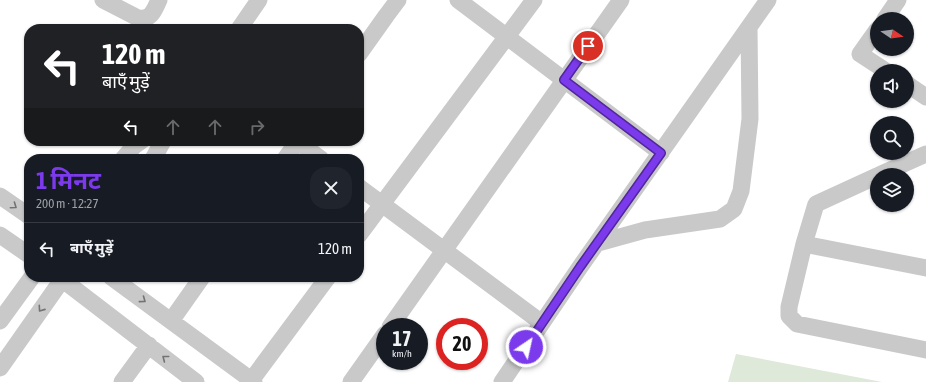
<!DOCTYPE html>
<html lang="hi">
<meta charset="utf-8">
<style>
:root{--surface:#171b24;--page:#20242c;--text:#f1f3f6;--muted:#9ea1a6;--line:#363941;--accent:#7c3aed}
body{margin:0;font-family:"Asap Condensed","Noto Sans Devanagari",sans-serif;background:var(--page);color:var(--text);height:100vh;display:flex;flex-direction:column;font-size:15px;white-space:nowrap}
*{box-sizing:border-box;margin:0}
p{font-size:13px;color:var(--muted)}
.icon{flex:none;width:22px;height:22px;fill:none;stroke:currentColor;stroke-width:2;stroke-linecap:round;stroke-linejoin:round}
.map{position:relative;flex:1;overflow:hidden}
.panel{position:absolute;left:24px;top:154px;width:340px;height:128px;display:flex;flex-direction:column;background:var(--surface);border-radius:16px;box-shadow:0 1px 3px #0004}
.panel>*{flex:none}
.banner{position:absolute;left:24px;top:24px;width:340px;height:122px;border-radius:16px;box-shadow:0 1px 3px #0004;background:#202124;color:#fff;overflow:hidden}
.needle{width:26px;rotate:103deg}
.tools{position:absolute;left:870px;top:12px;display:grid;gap:8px}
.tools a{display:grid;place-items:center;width:44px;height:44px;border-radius:50%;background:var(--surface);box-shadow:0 1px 3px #0004;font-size:20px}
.speed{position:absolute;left:376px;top:318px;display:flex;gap:8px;font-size:20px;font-weight:700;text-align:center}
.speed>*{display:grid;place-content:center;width:52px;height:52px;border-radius:50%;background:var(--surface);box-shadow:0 1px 3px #0004;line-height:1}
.speed small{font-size:10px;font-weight:400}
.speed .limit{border:6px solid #d22;background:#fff;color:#111}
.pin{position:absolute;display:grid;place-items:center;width:34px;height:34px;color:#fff;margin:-17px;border:2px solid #fff;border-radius:50%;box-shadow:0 1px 4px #0007}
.me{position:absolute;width:44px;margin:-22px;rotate:34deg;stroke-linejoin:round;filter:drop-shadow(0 0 3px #0008)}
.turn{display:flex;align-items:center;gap:14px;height:84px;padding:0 12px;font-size:18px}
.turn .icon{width:52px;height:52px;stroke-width:2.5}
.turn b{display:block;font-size:28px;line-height:34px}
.lanes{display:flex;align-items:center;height:38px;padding:0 12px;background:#0003;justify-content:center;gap:20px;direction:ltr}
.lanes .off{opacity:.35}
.round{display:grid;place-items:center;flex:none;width:42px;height:42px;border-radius:16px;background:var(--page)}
.head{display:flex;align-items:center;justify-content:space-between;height:68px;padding:0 12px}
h1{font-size:24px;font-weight:700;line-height:30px;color:var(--accent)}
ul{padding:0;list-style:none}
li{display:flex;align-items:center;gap:12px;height:52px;padding:0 12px;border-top:1px solid var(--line)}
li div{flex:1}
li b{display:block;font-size:15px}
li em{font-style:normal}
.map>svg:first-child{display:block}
</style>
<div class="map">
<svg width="926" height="382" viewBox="0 0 926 382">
<rect width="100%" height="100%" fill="#fff"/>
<path fill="#dee9d9" d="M736,354L882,382H728Z"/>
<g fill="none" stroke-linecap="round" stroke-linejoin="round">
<path stroke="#c9c9c9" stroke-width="17" d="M103,0L138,18C152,20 154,10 159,0
M458,0L661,153
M885,19L898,0
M239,29L259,0
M877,30L860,54L886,71
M359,54L386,16L398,0
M907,84L926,97
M297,141L321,159
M123,159L134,146L141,141
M153,159L163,141
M285,159L298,141
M879,175L926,154
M877,176L816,204L804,244L926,268
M359,187L542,323
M0,196L29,216
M0,235L29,255
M359,235L534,0
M598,243L645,230L720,219L734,209L741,191L750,119L749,27
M804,244L789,307V316L797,324L926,350
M59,277L196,382
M111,277L254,382
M0,321L32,277
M171,321L202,277
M390,327L621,0
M0,368L64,277
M122,382L149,345
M250,382L328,277
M351,382L385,334
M502,382L580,267L768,0"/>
</g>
<defs><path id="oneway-chevron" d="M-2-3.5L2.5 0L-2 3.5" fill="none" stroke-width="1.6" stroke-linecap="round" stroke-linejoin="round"/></defs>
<g stroke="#737373">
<use href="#oneway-chevron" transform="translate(14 206) rotate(35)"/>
<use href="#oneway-chevron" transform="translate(143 300) rotate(36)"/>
<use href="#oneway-chevron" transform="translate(41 309) rotate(125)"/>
<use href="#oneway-chevron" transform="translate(165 358) rotate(-142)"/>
</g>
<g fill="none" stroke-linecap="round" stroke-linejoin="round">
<g stroke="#51269a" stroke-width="10">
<path id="route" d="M526,347L580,267L661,153L564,80L588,46"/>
</g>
<use href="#route" stroke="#7c3aed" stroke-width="7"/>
</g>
</svg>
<div class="tools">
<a><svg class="needle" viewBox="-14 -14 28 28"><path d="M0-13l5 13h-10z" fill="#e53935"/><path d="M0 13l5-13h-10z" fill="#9ea1a6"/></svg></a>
<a><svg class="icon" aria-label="sound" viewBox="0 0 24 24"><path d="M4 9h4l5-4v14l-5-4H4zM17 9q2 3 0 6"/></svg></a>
<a><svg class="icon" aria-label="search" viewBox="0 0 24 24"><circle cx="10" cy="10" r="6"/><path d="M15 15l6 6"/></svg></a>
<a><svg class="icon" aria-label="layers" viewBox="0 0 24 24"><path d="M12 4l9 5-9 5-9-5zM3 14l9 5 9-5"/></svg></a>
</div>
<div class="speed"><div>17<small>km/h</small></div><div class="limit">20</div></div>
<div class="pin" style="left:588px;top:46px;background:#d93025"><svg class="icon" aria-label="arrive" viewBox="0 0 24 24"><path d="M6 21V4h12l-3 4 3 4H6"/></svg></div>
<svg class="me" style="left:526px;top:347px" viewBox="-20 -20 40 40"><circle r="17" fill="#7c3aed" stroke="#fff" stroke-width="3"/><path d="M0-11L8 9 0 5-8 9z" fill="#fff"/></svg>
<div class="banner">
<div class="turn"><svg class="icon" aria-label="left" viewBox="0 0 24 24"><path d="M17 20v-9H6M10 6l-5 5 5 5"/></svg><div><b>120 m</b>बाएँ मुड़ें</div></div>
<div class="lanes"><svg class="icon" aria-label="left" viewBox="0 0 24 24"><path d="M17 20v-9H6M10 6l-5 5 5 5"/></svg><svg class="icon off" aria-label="ahead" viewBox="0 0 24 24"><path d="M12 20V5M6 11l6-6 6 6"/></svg><svg class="icon off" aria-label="ahead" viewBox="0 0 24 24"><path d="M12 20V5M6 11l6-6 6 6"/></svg><svg class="icon off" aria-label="right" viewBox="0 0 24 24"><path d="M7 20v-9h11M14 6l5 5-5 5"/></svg></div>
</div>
<section class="panel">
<div class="head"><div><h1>1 मिनट</h1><p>200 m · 12:27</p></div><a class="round"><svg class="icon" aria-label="close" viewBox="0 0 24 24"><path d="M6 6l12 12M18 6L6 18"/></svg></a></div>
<ul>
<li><svg class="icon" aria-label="left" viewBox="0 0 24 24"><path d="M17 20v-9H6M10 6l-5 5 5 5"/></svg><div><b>बाएँ मुड़ें</b></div><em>120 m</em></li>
</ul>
</section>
</div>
